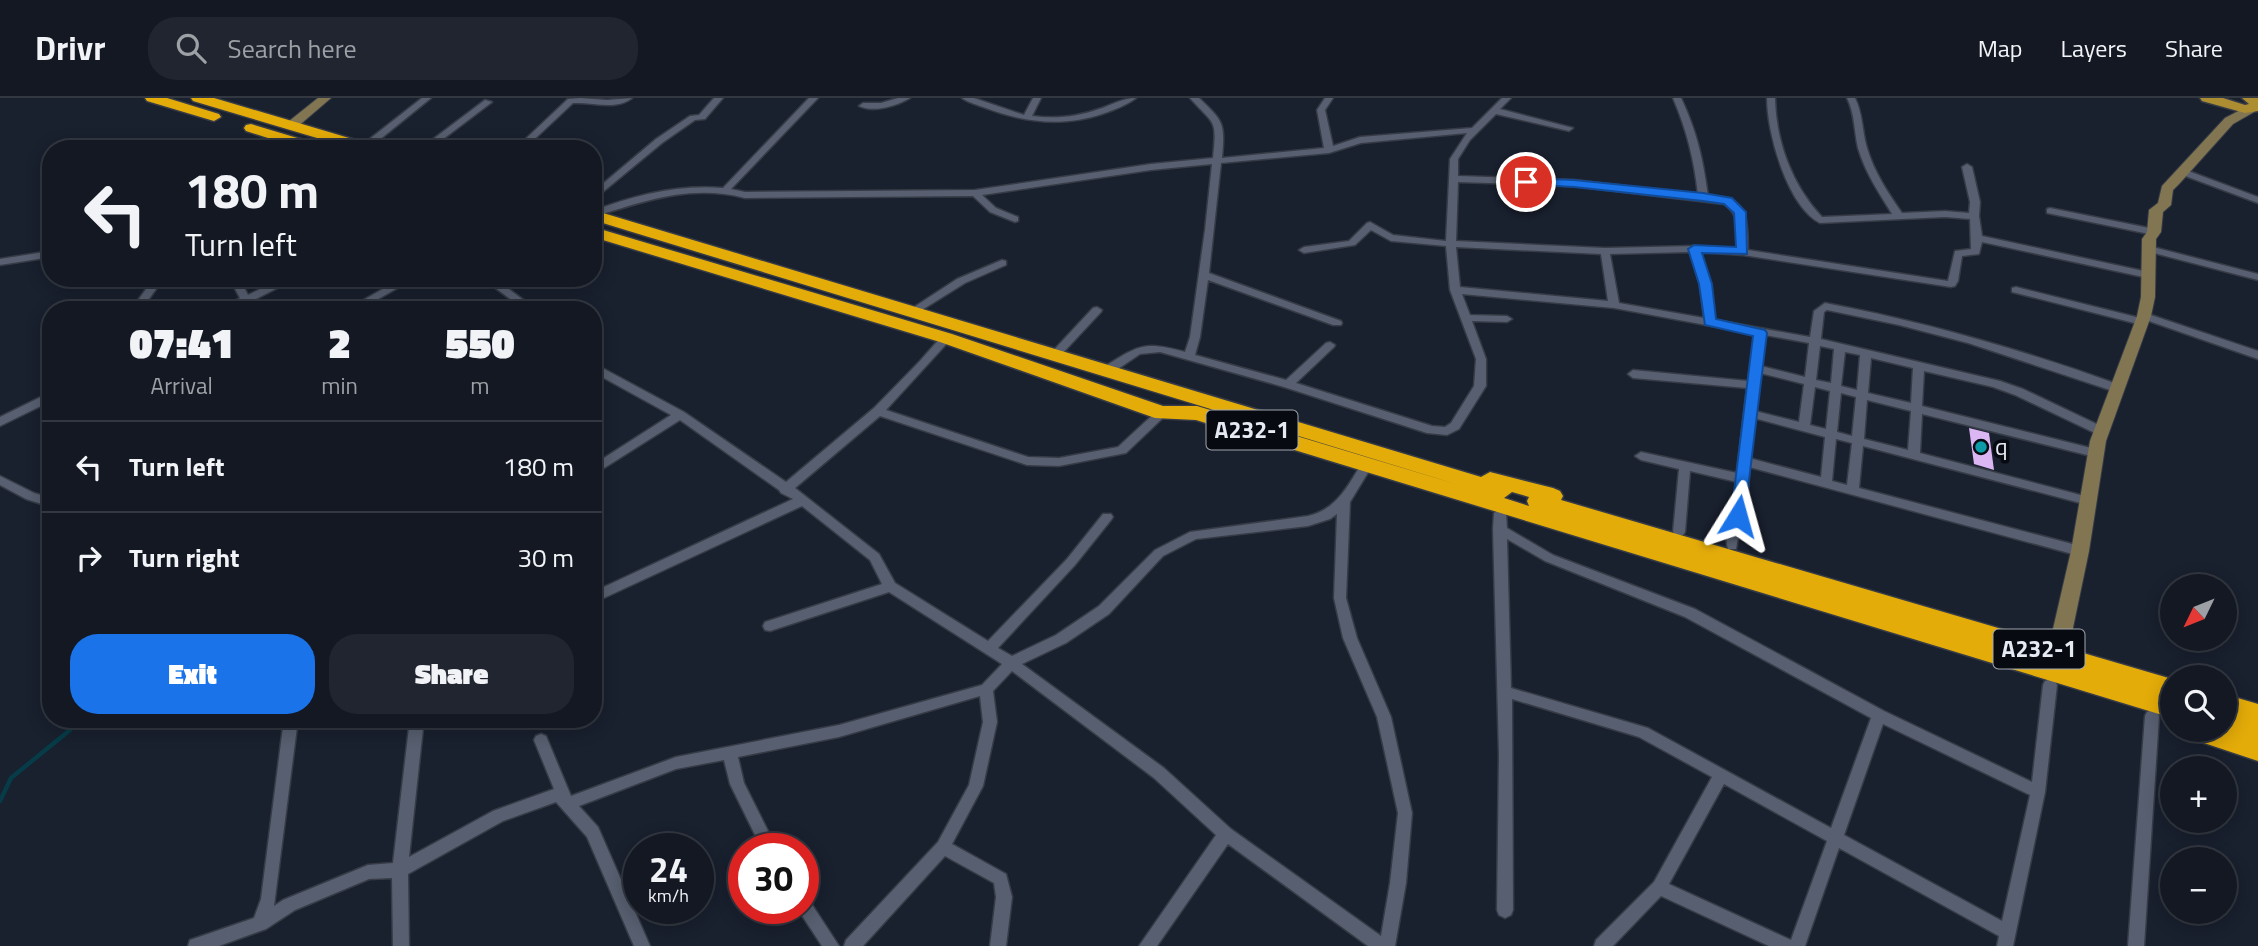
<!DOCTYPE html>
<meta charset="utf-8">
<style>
:root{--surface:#131822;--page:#20252f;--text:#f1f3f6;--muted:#9da0a5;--line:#323740;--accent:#1a73e8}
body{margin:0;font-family:"Titillium Web",sans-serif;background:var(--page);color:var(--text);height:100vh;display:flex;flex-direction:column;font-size:26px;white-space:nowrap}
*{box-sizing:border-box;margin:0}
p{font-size:23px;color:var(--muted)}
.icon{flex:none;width:38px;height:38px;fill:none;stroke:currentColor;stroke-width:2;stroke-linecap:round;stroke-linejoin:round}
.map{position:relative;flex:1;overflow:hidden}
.drawer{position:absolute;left:42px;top:203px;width:560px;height:427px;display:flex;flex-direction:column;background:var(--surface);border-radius:28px;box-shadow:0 4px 18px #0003,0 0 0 2px var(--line)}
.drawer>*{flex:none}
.hud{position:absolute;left:42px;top:42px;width:560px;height:147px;border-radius:28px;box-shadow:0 4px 18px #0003,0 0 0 2px var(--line);background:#131822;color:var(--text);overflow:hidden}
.needle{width:46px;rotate:227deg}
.fabs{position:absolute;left:2160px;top:476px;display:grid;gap:14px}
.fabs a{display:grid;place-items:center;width:77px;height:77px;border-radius:50%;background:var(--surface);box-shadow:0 4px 18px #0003,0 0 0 2px var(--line);font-size:35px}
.speed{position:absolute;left:623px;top:735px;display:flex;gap:14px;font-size:35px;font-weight:700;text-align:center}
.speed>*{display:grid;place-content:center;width:91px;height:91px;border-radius:50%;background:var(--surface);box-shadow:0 4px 18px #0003,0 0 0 2px var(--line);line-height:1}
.speed small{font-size:18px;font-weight:400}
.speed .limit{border:10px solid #d22;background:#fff;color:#111}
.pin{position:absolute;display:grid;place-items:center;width:60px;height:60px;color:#fff;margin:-30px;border:4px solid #fff;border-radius:50%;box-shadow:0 2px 7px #0007}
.me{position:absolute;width:77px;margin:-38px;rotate:8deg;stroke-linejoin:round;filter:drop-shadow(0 0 5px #0008)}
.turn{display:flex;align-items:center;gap:24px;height:147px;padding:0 28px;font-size:32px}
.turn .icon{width:91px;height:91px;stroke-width:2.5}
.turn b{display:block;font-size:49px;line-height:60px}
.eta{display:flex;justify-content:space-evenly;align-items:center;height:119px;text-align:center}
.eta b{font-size:42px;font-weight:800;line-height:49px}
.primary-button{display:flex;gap:14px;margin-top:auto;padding:14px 28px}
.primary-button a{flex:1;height:80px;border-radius:28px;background:var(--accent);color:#fff;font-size:28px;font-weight:800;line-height:80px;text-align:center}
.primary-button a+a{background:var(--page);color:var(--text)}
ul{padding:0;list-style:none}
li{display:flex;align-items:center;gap:21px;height:91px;padding:0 28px;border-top:2px solid var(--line)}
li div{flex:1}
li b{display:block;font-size:26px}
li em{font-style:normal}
header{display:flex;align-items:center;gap:42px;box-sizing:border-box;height:98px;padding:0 35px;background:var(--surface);border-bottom:2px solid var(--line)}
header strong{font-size:33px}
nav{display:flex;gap:38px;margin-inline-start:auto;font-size:24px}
.search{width:490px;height:63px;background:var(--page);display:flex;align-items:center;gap:18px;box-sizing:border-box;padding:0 24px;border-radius:28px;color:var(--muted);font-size:26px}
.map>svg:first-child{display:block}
</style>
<header>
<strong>Drivr</strong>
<div class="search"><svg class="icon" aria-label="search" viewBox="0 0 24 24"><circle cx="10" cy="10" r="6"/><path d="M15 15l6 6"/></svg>Search here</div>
<nav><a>Map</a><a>Layers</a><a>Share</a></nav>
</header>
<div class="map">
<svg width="2258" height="848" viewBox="0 0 2258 848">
<rect width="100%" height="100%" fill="#19202e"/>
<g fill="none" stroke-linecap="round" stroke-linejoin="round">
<path stroke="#063b47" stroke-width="4.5" d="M0,703L11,680L70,632L75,621"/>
</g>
<path fill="#dbb6f3" d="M1969,330L1989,335L1994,372L1974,366Z"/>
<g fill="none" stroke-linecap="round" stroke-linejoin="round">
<g stroke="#363b46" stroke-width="3">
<path id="street" d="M422,0H431L368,51H362V47Z
M580,0L607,2L632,0C615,13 594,4 573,5L524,51H515L568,1Z
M714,0H723L705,21L695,22L662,45L593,102V94L656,41L690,18L699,17Z
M809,0H818L731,91L745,94L975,92L1151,66L1213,60C1217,20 1215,28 1190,0H1199C1224,24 1225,25 1222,60L1324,50L1317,12L1325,0H1333L1325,12L1333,48L1360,39L1472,30L1502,0H1511L1500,11L1573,30L1569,33L1496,16L1470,42L1458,61V78L1574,82L1698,97C1694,61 1687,33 1673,0H1681C1697,34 1703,61 1708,98C1715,99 1724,98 1730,101C1750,109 1747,135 1748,152L1948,183L1955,153L1971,151L1970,121L1945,119L1820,125C1787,108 1767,35 1767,0H1775C1776,44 1792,87 1822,119L1892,116C1879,95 1865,74 1858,50C1854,33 1855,16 1847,0H1855C1863,16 1862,33 1867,50C1874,74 1888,95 1902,115L1945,113L1969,115L1970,104L1962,69L1967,66L1972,69L1980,104L1979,118L1982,138L2148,174L2153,177L2148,180L1982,144L1979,156L1962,158L1958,183L1955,188L1951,189L1743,157L1700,154L1710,186L1715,222L1810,239L1814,213L1825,205C1926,224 2023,252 2120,287L2122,290L2116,294L1968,245L1899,227L1827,212L1824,214L1821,241L2000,283L2023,291L2105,330L2107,333L2101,337L2097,336L2015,297L1993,289L1924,273L1922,308L2095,351L2101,355L2095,359L1922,316L1920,355L2088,399L2094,403L2088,407L1863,348L1859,390L2080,448L2084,450L2086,453L2084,456L2080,458L1749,369L1748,406L1739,434L1736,451H1728C1723,436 1733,422 1736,407C1737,400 1736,391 1737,384L1690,373L1685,434L1683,437H1675L1673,434L1679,371L1641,362L1635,358L1641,354L1737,375L1747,290L1633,280L1628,276L1633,272L1748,283L1755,236L1614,210L1462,196L1470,217L1507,218L1512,221L1507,224L1472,223L1486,261V288L1459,331L1447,337L1427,335L1284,289L1160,254L1140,256L1112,275H1104L1103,272L1104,269C1139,247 1144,243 1185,254L1190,239L1205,132L1212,66L1151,72L982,97L996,110L1018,119V123L1015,124L990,114L973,98L745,100C690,86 645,103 593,119V113C634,97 679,86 723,90ZM1467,35L1450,61L1446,143L1393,137L1370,124L1367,125L1349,143L1304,149L1299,152L1304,155L1355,147L1371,132L1391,143L1446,148L1450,192L1476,261L1474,288L1451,325L1445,329L1432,328L1296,285L1334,249L1335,247L1330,244L1326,245L1286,282L1195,257L1200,239L1208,182L1333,227H1341L1342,225L1341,223L1209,175L1221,65L1329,55L1361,45ZM1458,84L1574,88L1724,106C1740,116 1738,134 1738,151L1694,148L1605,150L1456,143ZM1456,149L1601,156L1608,203L1460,189ZM1690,154L1700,186L1704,220L1619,205L1610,156ZM1765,237L1809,245L1805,279L1761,268ZM1820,248L1834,251L1831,285L1816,282ZM1845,254L1860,257L1857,292L1841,288ZM1871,260L1913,270L1911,305L1868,295ZM1760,275L1804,286L1799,324L1755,313ZM1815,289L1830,293L1826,331L1810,327ZM1841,295L1856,299L1852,338L1837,334ZM1867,302L1911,313L1908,352L1864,341ZM1754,320L1825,339L1821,379L1749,360ZM1836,341L1852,345L1847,387L1832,383Z
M898,0H910C897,8 873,15 859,8L863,5H881Z
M962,0H974L1024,17L1033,0H1041L1032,18C1055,21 1077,19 1099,11C1112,7 1122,0 1136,0C1127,7 1114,12 1102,16C1063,29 1025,25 986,10C978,7 969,5 962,0Z
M485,2L492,4L430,51H420Z
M279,36L283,39L274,51H265L276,37Z
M2183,71L2258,99V105L2180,76L2178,74Z
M2050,110L2154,131L2159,134L2154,137L2047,115V111Z
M2149,148L2258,176V182L2146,153V149Z
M51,153V159L0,167V161Z
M1002,162L1006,163V167L965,185L917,215H909L908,213L957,181Z
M154,180H164L141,212H131Z
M229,180H239L248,197L283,180H297L254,202L268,212H255L245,206L233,212H219L240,200Z
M402,180H415L359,212H346Z
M482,180H494L537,212H525Z
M2016,189L2140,220V216H2148L2258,253V261L2146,222V226L2142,227L2012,194V190Z
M1097,209L1102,212L1101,214L1060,258H1052L1051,256L1052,254L1093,210Z
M946,237L951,240L950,242L886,312L1028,359L1059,360L1118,349L1158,312L1162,311L1168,315L1126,355L1059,368L1027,367L880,318L795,390L879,456L895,485L988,543L1067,461L1103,416H1111L1113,419L1111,422L1075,467L998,550L1012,558L1056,537L1099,508L1155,452L1190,434L1308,418C1337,411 1347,389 1362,365H1370L1372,368L1350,404L1346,500L1357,540L1391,619L1412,715L1406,785L1395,848H1368L1228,746L1157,848H1139L1216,737L1154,680L1012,573L993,593L997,624L983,688L952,746L1006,776L1012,799L1006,848H990L996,799L994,785L945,758L863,848H844L846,842L938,744L969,687L983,624L980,598L839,639L738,659L744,685L777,751H762L730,686L724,662L676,671L579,708L598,729L650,848H634L587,739L556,704L503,723L408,776L409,848H393L392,780L369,781L295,812L266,831L219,848H188L190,842L254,820L261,801L284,621H298L274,808L283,802L368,767L393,765L410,621H424L409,759L493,713L554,691L534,642L536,638L541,636L546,638L571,698L676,659L839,627L982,587L1002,566L889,494L770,533L765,532L763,528L765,524L882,486L870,462L802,408L593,505V494L793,401L781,395L779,392L680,322L593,377V367L671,317L593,274V265L684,314L786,384L874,310L919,264L942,238ZM1337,416L1334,500L1343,540L1377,619L1398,715L1390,785L1381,838L1231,731L1164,670L1022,566L1066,545L1109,516L1163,458L1196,441L1308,428L1330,421Z
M51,294V303L0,328V319Z
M0,378L34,395L51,400V409L26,401L0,387Z
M1500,411L1506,415L1507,430L1553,457L1695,511L1884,613L2032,684L2043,587L2045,583L2050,581L2055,583L2057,587L2045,694L2013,848H1997L1999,838L1839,750L1805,848H1769L1661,798L1613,848H1594L1596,842L1654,784L1712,679L1639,639L1512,601L1513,812L1511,817L1505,820L1499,817L1497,812L1499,657L1493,431L1494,415ZM1507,441L1545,463L1685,519L1871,620L1831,730L1648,630L1511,590ZM1883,626L2030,697L2002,823L1844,737ZM1724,686L1827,743L1791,842L1669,786Z
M2152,612L2157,614L2159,618L2144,848H2128L2145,618L2147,614Z
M803,800L809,802L839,848H822L797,810H803Z"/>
</g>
<g stroke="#363b46" stroke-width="2">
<path id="secondary" d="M318,0H331L296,30H288V24Z
M2250,7L2256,11L2254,14L2233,26L2179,86L2173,92L2171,107L2163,114L2161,134L2156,141L2155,199L2151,218L2106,343L2089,453L2070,544L2067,549L2060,552L2053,549L2050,544L2071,453L2090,343L2137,218L2141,199L2142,141L2147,134L2149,112L2158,105L2162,88L2225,20Z"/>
</g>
<g stroke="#363b46" stroke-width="3">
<path id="primary" d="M2200,0H2223L2245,7L2249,6L2242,0H2258V13L2245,15L2202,3Z"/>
</g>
<g stroke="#363b46" stroke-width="3">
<path id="highway" d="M145,0H167L219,16L221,19L214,23L147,3Z
M191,0H214L376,48L378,51H354L193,3Z
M251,26L324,48L326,51H302L246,33L244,30L246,27Z
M593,112L1481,379L1490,374L1553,390L1560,393L1563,398L1561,402L2172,581V620L1196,322L1155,320L940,244L593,139V129L952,236L1163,308H1197L1459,387L593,122ZM1512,394L1529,399L1527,403L1529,408L1504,400Z
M2224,596L2258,606V663L2186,639L2183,632H2224Z"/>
</g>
<use href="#street" fill="#575f70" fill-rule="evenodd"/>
<use href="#secondary" fill="#817651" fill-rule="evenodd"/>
<use href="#primary" fill="#ac8d32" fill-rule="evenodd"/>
<use href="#highway" fill="#e4ac09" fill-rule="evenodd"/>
</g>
<path fill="#1a73e8" stroke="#114b97" stroke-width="2" d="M1526,80L1574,82L1703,95L1732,100L1746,114L1747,156L1702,155L1712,186L1716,221L1765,232L1767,235L1744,423L1738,424L1731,418L1753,238L1705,227L1699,186L1688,151L1694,147L1736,149L1734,115L1724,106L1703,103L1574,89L1521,86V81Z"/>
<circle fill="#0f9aa8" stroke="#070a10" stroke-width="2.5" cx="1981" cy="349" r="7"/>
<g text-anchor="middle" stroke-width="7" stroke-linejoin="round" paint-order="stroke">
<g fill="#070a10" stroke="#a2a6ae" stroke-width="2">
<rect x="1206.5" y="312.5" width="91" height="39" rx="5"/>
<rect x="1993.5" y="531.5" width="91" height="39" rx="5"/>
</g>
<g font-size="23" font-weight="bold" fill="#e4e9f2">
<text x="1252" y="340">A232-1</text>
<text x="2039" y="559">A232-1</text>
</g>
<g font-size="24" fill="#e4e9f2" stroke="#070a10" text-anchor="start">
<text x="1995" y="357">q</text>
</g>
</g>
</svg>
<div class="fabs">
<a><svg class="needle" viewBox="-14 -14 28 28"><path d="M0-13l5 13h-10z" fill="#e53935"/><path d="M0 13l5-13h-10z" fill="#9da0a5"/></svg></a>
<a><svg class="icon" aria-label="search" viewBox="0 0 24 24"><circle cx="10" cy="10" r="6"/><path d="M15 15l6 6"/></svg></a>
<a>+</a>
<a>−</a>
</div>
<div class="speed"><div>24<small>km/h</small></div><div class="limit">30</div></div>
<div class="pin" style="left:1526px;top:84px;background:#d93025"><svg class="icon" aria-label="arrive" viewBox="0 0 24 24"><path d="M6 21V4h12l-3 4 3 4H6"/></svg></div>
<svg class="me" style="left:1738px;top:418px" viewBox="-20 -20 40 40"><path d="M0-17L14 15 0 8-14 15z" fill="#1a73e8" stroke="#fff" stroke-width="4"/></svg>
<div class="hud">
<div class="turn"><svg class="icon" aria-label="left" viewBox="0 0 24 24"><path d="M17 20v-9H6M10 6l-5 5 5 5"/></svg><div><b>180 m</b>Turn left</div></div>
</div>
<section class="drawer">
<div class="eta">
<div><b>07:41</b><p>Arrival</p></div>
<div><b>2</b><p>min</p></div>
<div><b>550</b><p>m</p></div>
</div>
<ul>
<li><svg class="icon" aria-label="left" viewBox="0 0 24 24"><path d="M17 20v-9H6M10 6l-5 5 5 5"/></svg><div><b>Turn left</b></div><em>180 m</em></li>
<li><svg class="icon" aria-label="right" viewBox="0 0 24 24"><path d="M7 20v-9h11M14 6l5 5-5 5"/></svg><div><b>Turn right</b></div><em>30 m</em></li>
</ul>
<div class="primary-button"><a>Exit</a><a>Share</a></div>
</section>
</div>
